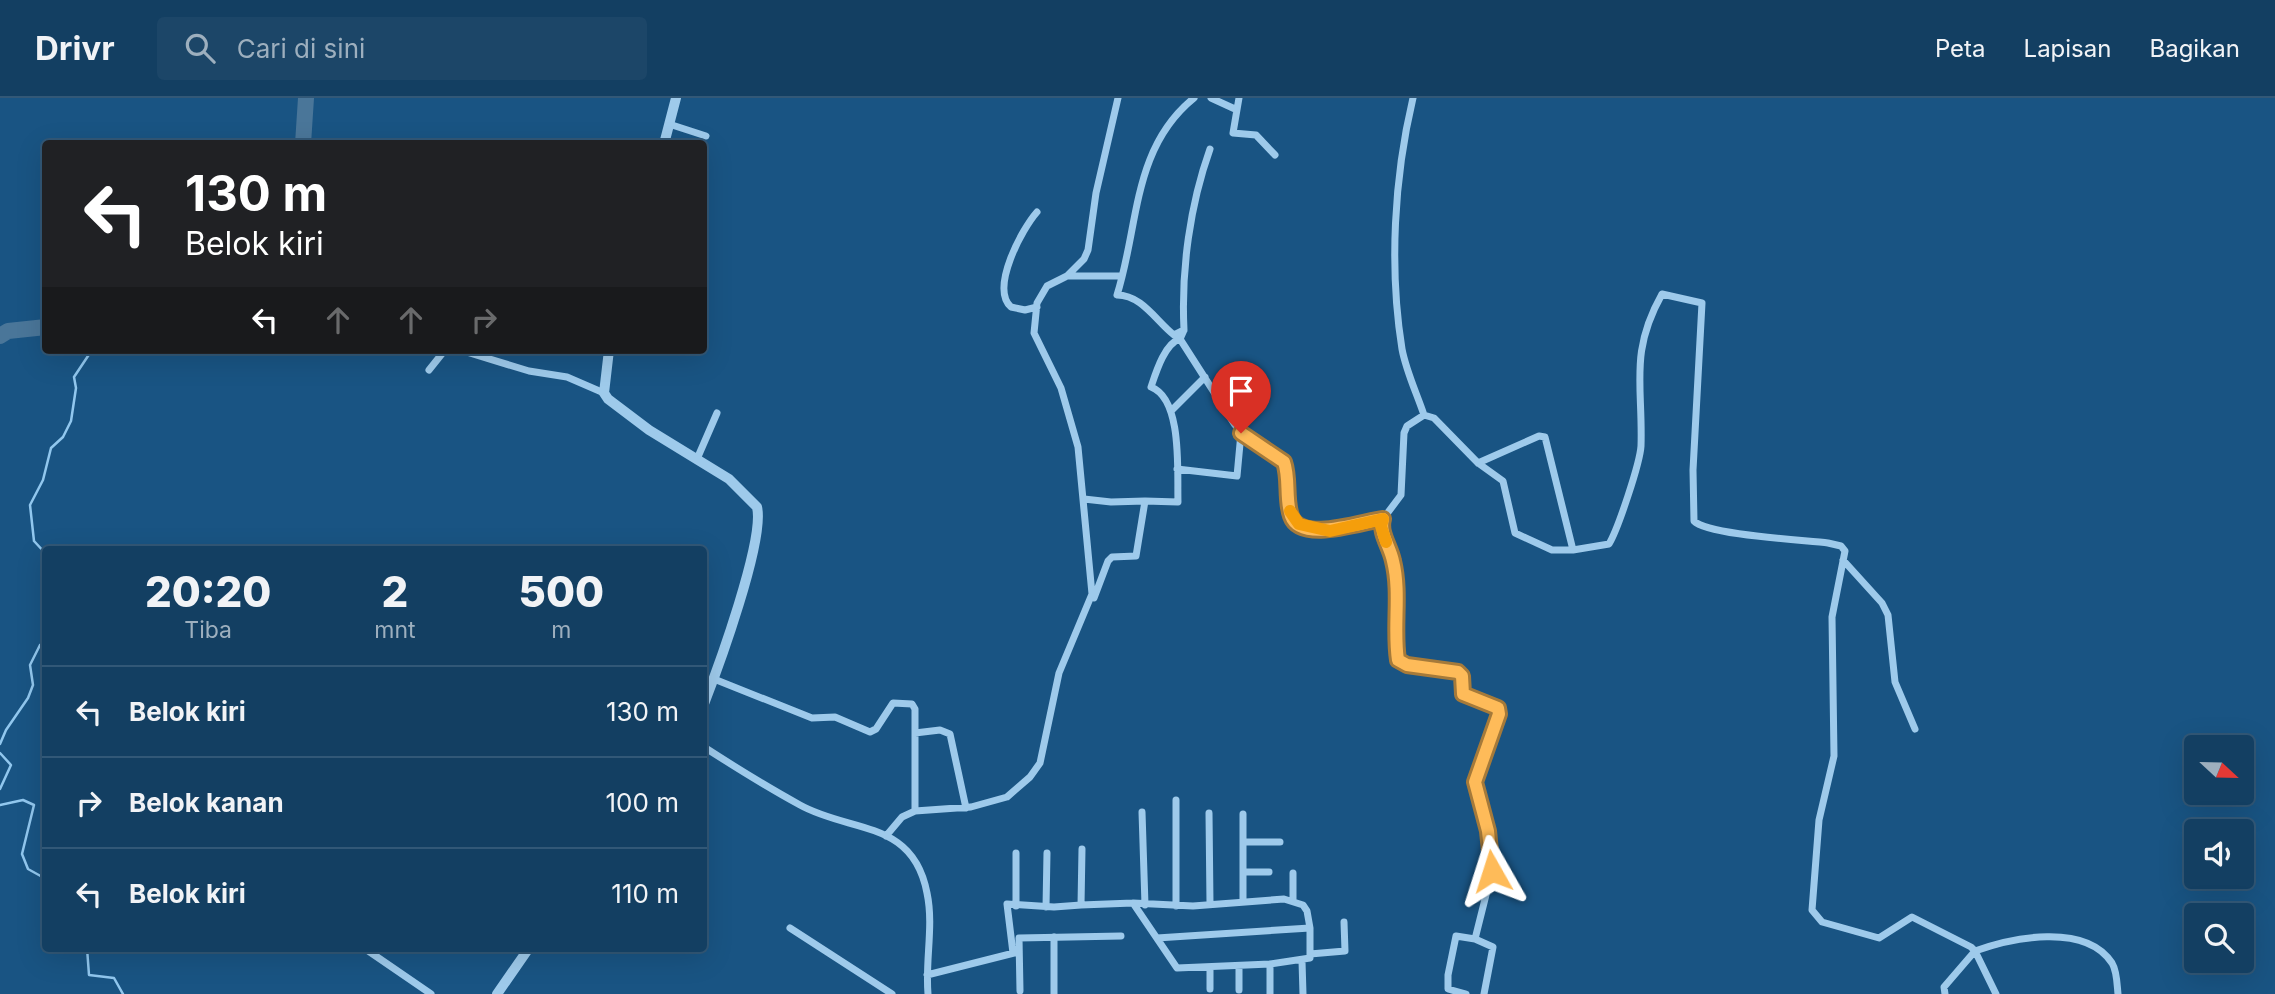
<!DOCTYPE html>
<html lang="id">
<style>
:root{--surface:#133f62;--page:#1c4668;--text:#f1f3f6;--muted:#9dafbe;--line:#325877}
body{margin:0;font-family:Inter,sans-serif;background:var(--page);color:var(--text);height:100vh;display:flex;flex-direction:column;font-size:26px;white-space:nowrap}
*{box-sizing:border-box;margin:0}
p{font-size:23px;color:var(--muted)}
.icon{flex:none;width:38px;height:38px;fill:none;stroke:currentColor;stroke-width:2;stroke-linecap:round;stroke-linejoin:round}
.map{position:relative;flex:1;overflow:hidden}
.details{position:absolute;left:42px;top:448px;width:665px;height:406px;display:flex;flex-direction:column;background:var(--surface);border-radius:7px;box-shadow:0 7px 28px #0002,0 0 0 2px var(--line)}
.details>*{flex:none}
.top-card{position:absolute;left:42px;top:42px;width:665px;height:214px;border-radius:7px;box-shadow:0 7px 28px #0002,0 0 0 2px var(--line);background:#202124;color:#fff;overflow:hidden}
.needle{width:46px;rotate:112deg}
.controls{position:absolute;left:2184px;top:637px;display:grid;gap:14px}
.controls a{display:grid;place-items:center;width:70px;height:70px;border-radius:7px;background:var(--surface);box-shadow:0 7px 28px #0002,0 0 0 2px var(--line);font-size:35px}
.pin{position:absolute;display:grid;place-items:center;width:60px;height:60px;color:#fff;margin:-72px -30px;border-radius:50% 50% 50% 0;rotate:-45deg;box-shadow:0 0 7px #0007}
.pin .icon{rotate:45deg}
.me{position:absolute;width:77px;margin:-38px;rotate:354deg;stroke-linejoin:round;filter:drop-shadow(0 0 5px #0008)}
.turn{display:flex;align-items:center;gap:24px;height:147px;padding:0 28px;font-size:32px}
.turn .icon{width:91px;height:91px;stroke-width:2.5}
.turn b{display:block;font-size:49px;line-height:60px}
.lanes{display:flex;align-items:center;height:66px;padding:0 28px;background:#0003;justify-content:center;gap:35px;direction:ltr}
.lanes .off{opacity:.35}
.eta{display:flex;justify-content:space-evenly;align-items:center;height:119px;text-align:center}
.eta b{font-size:42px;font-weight:800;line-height:49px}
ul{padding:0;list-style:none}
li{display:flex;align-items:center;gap:21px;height:91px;padding:0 28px;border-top:2px solid var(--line)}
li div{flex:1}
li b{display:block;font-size:26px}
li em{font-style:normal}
header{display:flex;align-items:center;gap:42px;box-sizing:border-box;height:98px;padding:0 35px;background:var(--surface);border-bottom:2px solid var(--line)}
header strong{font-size:33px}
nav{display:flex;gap:38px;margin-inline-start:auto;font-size:24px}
.search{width:490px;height:63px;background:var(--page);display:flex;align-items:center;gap:18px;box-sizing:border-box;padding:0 24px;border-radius:7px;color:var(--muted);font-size:26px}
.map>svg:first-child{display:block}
</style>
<header>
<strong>Drivr</strong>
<div class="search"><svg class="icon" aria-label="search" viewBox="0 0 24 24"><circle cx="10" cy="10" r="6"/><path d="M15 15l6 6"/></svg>Cari di sini</div>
<nav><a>Peta</a><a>Lapisan</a><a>Bagikan</a></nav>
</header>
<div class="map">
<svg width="2275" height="896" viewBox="0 0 2275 896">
<rect width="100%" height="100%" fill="#195483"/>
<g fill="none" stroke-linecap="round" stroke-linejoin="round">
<path stroke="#91c7ee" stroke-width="2.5" d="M46,456L34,443L30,407L43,382L51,350L63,339L71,323L76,290L74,279L92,252
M0,646L6,632L28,600L33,587L30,567L40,547L46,545
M0,655L11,667L0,691
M0,707L23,702L34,707L22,756L28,771L46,781
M87,850L89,877L114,880L123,896"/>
<path stroke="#4a7699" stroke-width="16" d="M303,46L306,0
M0,238L8,233L46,229"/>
<path stroke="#9ecaeb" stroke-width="7" d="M1194,0C1132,50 1139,128 1117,197C1142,197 1156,223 1174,237L1184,232L1180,241L1235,327L1241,335L1284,364L1291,416L1295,424L1330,433L1383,421C1379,435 1390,448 1393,463C1401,495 1392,530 1398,562L1407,567L1460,576L1463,596L1498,610L1499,616L1475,684L1488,733L1492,773L1475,841L1493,849L1484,896
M1211,0L1235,11
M1239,0L1233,35L1256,37L1275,57
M669,26L706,38
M1037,114C1022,131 990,190 1011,209L1025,212L1037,209
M1067,178L1084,161L1088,152L1096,95L1118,0
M1184,232C1181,172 1190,107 1210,51
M460,252L529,273L567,279L604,295
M429,272L445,252
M1172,312L1205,279
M1424,317L1434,320L1478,365L1503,383L1515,435L1552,452H1573
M697,361L717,315
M1478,365L1539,338L1545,339L1573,452L1609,446C1618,431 1640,365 1641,348C1643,287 1629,255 1662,196L1702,205L1693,372L1694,423C1707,437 1804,442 1828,445L1841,448L1845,453L1832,519L1834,658L1819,722L1812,812L1822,824L1879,840L1912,819L1971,849L1975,853L1944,889L1945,896
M1177,371L1237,378L1241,335
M1084,401L1111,404L1145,403
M1383,421L1401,397L1404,335L1407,328L1424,317C1417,296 1406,273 1402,251C1389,170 1394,80 1413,0
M1843,462L1882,505L1888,517L1895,584L1915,631
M1094,500L1108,463L1112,459L1136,458L1145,403L1178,404C1177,375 1183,301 1151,289C1156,274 1165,245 1180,241
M714,581L812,620L835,619L870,634L876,631L893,605L912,606L915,611V713
M915,635L940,632L950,636L966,710
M704,649C735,669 767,689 800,707C850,735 913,721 927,795C934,828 925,862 928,896
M1142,714L1145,807
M1209,715L1210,806
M1243,716V803
M886,738L902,719L915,713L971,709L1007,699L1030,679L1040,665L1059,575L1092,496L1078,349L1061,290L1034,235L1037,205L1047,188L1067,178H1121
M1243,744H1280
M1082,751L1081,807L1133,805L1177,870L1270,866
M1016,755V808
M1243,774H1269
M1293,802V775
M1133,805L1193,808L1284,801L1303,807L1307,813L1310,830L1157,840
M1176,808V702
M1046,809L1047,755
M790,830L892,896
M1054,839V896
M364,850L431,896
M1013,855L1007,806L1054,809L1081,807
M1310,856L1345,853L1344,824
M1302,863L1303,896
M1239,868V892
M927,877L1014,855
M1210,891V869
M1020,893L1019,840L1121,838
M1270,896V866L1310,860V830
M1466,896L1448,891V877L1456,838L1475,841
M1996,896L1975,853C2011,840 2085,824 2112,865C2117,873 2117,886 2118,896"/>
<path stroke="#9ecaeb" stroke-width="10" d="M664,46L676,0
M609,252L604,295L608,301L649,332L729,381L757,409C765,442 718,570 704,606
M497,896L529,850"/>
</g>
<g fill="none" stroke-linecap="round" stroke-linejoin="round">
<g stroke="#a57a3a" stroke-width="18">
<path id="route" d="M1241,335L1284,364C1290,381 1285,401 1291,418C1301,446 1364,423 1383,421C1379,435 1390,448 1393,463C1401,495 1393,530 1398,562L1407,567L1458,574L1462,578L1463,596L1498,610L1499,616L1475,684L1488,733L1492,773"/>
</g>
<use href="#route" stroke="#febb59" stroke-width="12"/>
<path stroke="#f59e0b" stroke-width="12" d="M1290,413L1299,426L1330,433L1383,421L1381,428L1386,444"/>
</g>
</svg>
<div class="controls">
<a><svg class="needle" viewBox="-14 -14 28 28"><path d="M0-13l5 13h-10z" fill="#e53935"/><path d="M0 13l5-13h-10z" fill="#9dafbe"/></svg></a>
<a><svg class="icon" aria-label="sound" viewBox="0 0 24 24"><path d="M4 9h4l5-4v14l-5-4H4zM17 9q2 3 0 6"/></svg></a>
<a><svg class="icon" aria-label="search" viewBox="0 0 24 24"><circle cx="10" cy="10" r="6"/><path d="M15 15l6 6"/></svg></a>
</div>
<div class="pin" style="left:1241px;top:335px;background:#d93025"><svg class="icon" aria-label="arrive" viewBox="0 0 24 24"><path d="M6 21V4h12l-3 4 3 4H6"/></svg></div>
<svg class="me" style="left:1492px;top:773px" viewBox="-20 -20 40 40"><path d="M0-17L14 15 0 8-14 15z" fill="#febb59" stroke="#fff" stroke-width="4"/></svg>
<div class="top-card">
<div class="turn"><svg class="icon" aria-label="left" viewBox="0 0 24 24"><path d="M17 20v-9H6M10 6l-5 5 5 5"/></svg><div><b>130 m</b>Belok kiri</div></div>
<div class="lanes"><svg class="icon" aria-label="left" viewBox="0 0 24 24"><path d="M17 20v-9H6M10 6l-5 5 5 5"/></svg><svg class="icon off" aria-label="ahead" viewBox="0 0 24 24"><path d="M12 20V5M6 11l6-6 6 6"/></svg><svg class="icon off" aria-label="ahead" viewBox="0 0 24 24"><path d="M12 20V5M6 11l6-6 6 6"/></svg><svg class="icon off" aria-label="right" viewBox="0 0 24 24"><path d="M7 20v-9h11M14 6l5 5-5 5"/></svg></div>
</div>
<section class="details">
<div class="eta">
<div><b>20:20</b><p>Tiba</p></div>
<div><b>2</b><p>mnt</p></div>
<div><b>500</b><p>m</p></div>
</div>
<ul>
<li><svg class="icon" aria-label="left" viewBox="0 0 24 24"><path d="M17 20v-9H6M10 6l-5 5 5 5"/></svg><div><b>Belok kiri</b></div><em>130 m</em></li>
<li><svg class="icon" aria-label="right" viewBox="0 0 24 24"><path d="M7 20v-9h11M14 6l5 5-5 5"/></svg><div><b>Belok kanan</b></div><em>100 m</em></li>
<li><svg class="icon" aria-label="left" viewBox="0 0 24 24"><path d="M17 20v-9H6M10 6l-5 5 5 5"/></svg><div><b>Belok kiri</b></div><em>110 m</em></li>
</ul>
</section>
</div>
